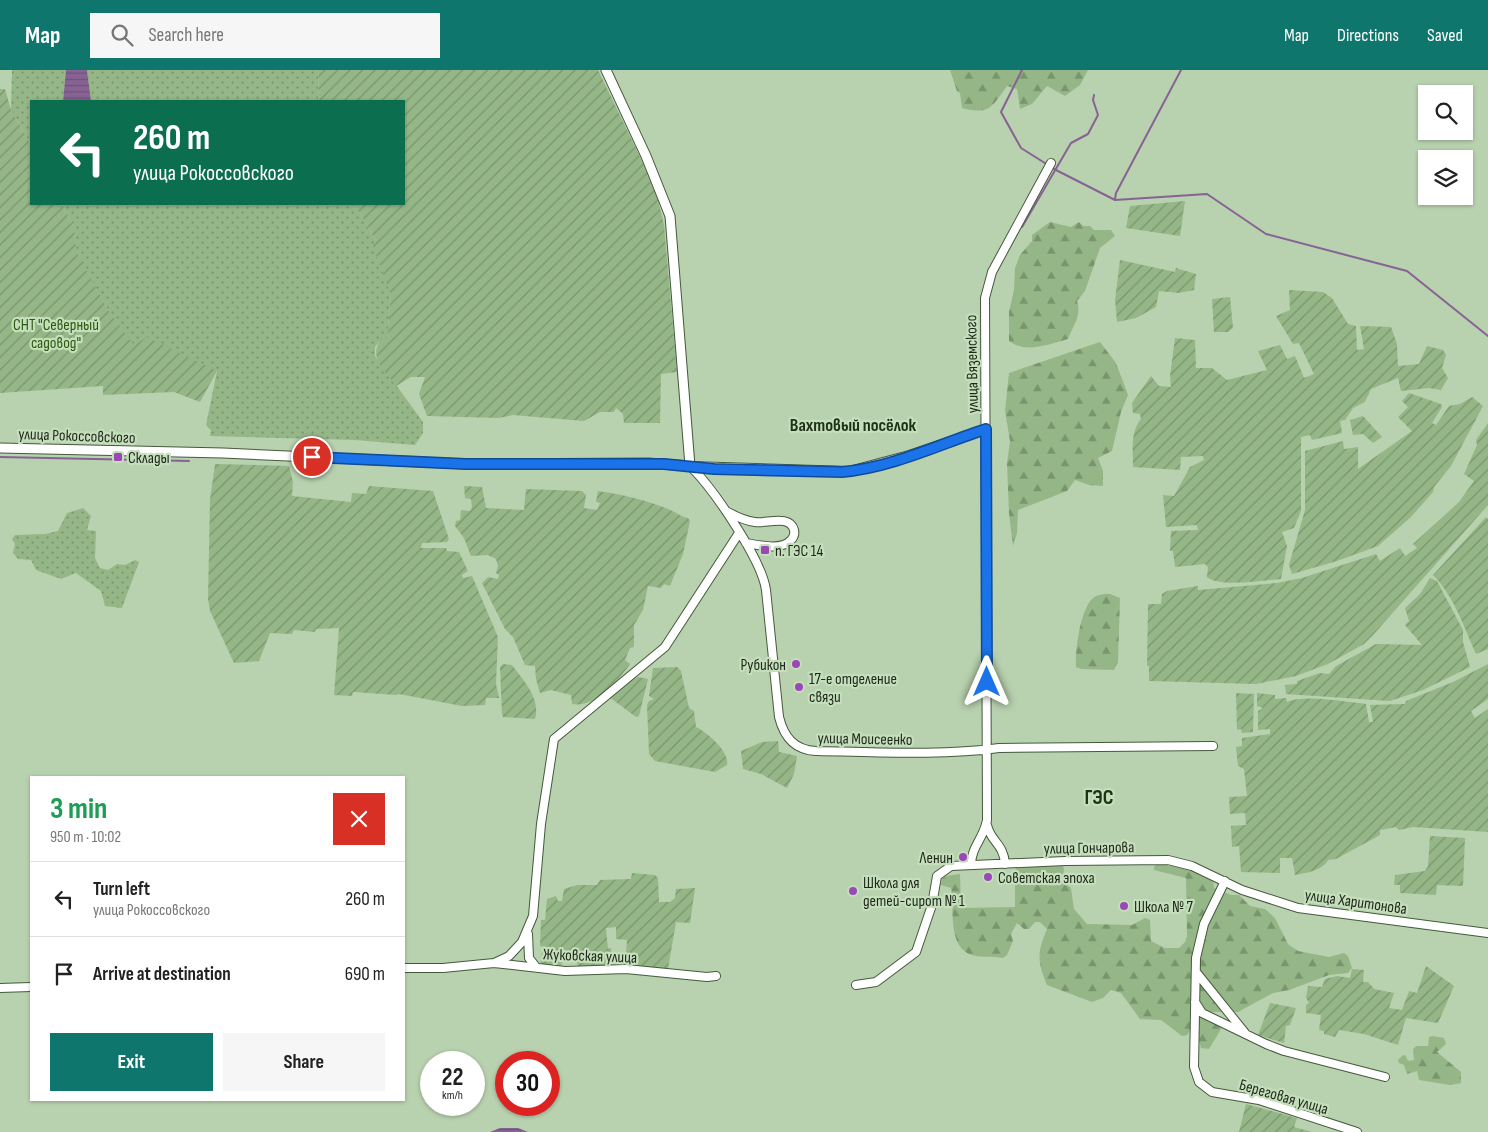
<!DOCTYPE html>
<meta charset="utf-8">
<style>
:root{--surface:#fff;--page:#f6f6f6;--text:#222;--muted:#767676;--line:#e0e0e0;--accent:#0f766e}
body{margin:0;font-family:"Sofia Sans Condensed",sans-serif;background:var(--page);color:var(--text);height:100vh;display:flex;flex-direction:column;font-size:19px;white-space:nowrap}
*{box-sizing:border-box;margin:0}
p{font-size:16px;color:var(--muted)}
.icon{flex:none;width:28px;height:28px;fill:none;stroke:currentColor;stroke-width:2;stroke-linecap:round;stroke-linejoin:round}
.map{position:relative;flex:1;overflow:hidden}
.panel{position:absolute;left:30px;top:706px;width:375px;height:325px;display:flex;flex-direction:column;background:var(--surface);border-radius:0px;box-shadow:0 1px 4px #0004}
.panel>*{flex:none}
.top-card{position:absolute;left:30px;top:30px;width:375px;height:105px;border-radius:0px;box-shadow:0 1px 4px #0004;background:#0b6e4f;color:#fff;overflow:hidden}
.buttons{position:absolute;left:1418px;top:15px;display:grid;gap:10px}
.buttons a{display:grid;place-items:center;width:55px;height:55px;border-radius:0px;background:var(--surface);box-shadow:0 1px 4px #0004;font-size:25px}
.speed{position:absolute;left:420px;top:981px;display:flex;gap:10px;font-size:25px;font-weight:700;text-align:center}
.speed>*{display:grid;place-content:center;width:65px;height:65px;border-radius:50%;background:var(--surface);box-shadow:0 1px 4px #0004;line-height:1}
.speed small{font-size:12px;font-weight:400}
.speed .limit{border:8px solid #d22;background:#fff;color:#111}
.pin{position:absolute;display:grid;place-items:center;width:42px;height:42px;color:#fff;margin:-21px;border:2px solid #fff;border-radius:50%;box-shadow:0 1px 5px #0007}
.me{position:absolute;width:55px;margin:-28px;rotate:0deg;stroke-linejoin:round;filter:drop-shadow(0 0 4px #0008)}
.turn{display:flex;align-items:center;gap:18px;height:105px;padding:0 20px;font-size:22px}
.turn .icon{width:65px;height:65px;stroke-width:2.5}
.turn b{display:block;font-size:35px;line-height:42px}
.round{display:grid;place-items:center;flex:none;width:52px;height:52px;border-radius:0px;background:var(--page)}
.head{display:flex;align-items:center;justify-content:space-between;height:85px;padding:0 20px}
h1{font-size:30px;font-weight:700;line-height:38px;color:#1e9e55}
.action{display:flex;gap:10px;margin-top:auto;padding:10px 20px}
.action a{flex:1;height:58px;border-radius:0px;background:var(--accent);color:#fff;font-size:20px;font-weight:700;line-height:58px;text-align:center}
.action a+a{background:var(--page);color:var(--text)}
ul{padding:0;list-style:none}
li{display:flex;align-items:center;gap:15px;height:75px;padding:0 20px;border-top:1px solid var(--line)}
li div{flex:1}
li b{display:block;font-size:19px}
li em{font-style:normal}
header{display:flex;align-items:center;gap:30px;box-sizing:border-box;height:70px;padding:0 25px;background:var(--accent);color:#fff}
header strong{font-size:24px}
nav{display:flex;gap:28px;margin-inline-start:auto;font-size:18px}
.search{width:350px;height:45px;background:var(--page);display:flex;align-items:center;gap:12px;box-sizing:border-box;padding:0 18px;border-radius:0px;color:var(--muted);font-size:19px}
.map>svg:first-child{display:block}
</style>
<header>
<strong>Map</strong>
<div class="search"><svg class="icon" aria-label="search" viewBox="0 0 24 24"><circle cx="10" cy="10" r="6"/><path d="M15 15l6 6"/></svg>Search here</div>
<nav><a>Map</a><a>Directions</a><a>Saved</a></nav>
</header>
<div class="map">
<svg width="1488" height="1062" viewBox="0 0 1488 1062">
<defs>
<pattern id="grass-dots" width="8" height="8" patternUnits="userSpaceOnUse" patternTransform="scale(1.25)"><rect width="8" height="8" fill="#95b787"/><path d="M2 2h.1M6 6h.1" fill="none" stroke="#79956e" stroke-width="1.8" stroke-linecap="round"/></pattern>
<pattern id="forest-firs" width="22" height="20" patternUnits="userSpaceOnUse" patternTransform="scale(1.25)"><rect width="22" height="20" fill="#95b787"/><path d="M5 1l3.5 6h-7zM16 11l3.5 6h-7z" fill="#79956e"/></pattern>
<pattern id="garden-furrows" width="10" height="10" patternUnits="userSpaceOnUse" patternTransform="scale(1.25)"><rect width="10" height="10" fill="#95b787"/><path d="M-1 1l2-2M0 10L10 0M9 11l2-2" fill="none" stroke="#79956e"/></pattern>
<pattern id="water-rules" width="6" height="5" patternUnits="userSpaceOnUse" patternTransform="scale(1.25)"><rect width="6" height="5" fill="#876394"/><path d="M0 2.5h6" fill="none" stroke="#6e5278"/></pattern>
</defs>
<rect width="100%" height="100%" fill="#b8d1ae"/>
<path fill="url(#grass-dots)" d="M12,0H66L63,31H31V75L11,40Z
M87,0H319L318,31H91Z
M62,134H350L360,143L376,171L391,225L387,269H381L375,277V286L423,352V363L415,375L355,370L210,366L211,360L206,355L217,301L134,276L108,240L75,182L74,157Z
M83,438L91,446L87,460L96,461L95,488L100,498L108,500L117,494L125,495L135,490L139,492L122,538L105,536L101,521L76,503L61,509L36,500L31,490L18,489L13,483L15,474L12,469L15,465L45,464L58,461L67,443Z"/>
<path fill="url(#forest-firs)" d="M950,0H1088L1080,15L1065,26L1047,16L1032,34L1020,39L1017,19L1007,16C991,38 990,45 962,38L960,23L957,21Z
M1050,152L1071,157L1079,152L1083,156H1090L1094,160H1111L1115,166L1100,178L1085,221L1077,231C1082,247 1073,255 1068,269C1050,274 1025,284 1009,271V242L1014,220L1015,198L1020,185L1032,171V165Z
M1100,272L1116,293L1128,325L1121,342L1112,381L1098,388L1103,401V416L1089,415L1075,410L1067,421L1018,440L1017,463L1013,476L1009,443L1007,393L1010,371L1005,341L1009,303Z
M1110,524L1120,528L1118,592L1114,600L1081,599L1076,597C1075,581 1080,541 1092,529C1097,524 1104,524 1110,524Z
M1061,794L1064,798L1063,812L1071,818L1074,839L1087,854L1132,855L1145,848L1150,850L1151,871L1165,878H1179L1185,872L1187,866L1186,808L1154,800V797L1157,794L1192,799L1213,809L1214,818L1231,825H1239L1250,836L1265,839L1275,848L1288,874L1298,881L1329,887L1344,883L1348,886L1352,898L1348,903L1329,905L1289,920L1273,923L1238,942H1206L1221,959L1209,979L1201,978L1198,966L1191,959L1187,965L1182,966L1161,950L1140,949L1121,923L1111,920L1103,928L1092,932L1047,915C1037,890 1037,883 1047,859L1040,852H1035L1029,859H1024L1017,853L1011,864L1013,871L1007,885L1003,888C993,886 981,888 972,885C946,877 955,836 951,818L941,815L942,809L946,806L960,804L961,838L1015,837V799L1020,796Z
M1432,966L1444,968L1446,974L1437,982L1461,1002V1013L1450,1015L1419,1010L1417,1001L1407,1004L1404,995L1399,993L1398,990L1403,985L1406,986L1408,991L1414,990L1413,979L1416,976H1428L1429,967Z"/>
<path fill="url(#garden-furrows)" d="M319,0H598L642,91L658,130L664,155L677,302L661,304L660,353H624L623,344L616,338L614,342H600L584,351L513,345L499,348L427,346L419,324L425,307H411L396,316C384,300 368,287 381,269L387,268L391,225L373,176L376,171L360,143L350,134H404V31H318Z
M0,19H5L11,40L31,75V134H62L74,157L76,182L108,240L134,275L147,267L217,301L200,332L174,322L103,325V316L0,323Z
M1185,131L1180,166L1126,158L1130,136Z
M1120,190L1175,202L1176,198L1196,204L1194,220L1179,223L1159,221L1156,237L1136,248L1117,252L1115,230Z
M1289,220L1323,222L1332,228L1348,254L1356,256L1357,280L1364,279L1360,256L1391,257L1397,274L1398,296L1419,294L1427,276L1443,280L1446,285L1442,298L1448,308L1441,320L1429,318L1401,321L1398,308L1371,319L1365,332L1353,338L1345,350L1340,351L1342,363L1312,370L1310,365L1301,367V441L1294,458L1282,462L1287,476L1281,509C1264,510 1220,518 1207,507L1208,497L1205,494L1175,497L1173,481H1170L1171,461L1198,460L1197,455L1166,457L1163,425L1174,426L1190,397L1204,390L1203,386L1181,387L1180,400L1133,397C1133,381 1130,362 1141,349L1140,344L1133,343L1132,333L1151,306L1159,316L1171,317L1170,306L1175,268L1195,270L1196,298H1212L1227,310L1267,300L1258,281L1280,275L1287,289L1295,286L1304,308L1314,304L1299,273L1293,274L1276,246L1290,240Z
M1230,227L1233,258L1228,262H1214L1212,229Z
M1409,323L1441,334L1442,337L1432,353L1436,355L1449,336L1460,334L1472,327L1483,336L1451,396L1434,417L1433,422L1411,447L1378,476L1337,491L1292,504L1289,495L1305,440V381L1343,371L1344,379L1358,377V399L1412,361L1398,347L1408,337L1402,331Z
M1363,346L1382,367L1373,373L1363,364L1353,365L1350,350Z
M1488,353V435L1374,564L1364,574L1328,594L1296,606L1256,614L1149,611V596H1147L1148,534H1161L1162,524L1167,521L1198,516V520L1277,513L1302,508L1376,484L1380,491L1400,478L1405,486L1417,478L1413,474L1459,432L1474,411L1464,404L1477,375L1476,370Z
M215,394L289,396L293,412L292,426L351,432L352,423L366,424L369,416L433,421L449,469L447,472L422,473L421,478H446L447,481L459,482L468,501L462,505L463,508L472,506L498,567L496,614L499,628H486L485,635L462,636L399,624L396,625L353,622L352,626L334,625L339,558L316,559L315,562L294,560L292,564L270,563L259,591L234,593L210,541L208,529L210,430Z
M464,416L482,417L486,438L524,440L526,419L582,421L586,425L584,438L597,440L600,433L596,432L598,421C620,424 642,429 663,437C673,440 679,446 688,448L690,451L683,484L670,516L664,514L661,518L648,516L643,540L634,555V577L630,578L625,590L630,594C617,612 596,638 572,634L571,625L551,620L540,623L536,609L535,596L525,595L513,567L505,559L482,513L488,507L498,509L499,505L496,503L498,496L496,489L488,485L471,486L464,468L455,456L456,451L460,450L461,440L470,441L472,437L471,429L465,428Z
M1486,447L1488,449V579L1476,584C1464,557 1454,526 1433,505Z
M1430,508L1437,511L1463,560V572L1470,597L1423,620L1390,631L1286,624L1285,615L1297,614V611L1320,603L1329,604L1336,596L1376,574L1422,575L1405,555L1409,551L1405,538L1420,524Z
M503,594L512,595C523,610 541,628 535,649L503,647L502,644L500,597Z
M1488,594V629L1471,641L1475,648L1488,639V762L1413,757L1399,760L1396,757L1380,760V765L1336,789L1328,790C1322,801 1306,803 1295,805L1292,788H1280V803L1241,802L1239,776L1232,777L1231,756L1246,755L1245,743L1230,744L1229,727L1247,726L1244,699L1238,696L1236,677L1242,676V668L1270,664V659L1258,660V641L1263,638L1257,636V623L1275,625V629L1286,628L1287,632C1305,624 1346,632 1366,634L1369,652H1373L1370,635L1405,634L1406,631L1453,612Z
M677,597L681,601L689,638L694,641L696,657C707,662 730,682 727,695L715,702L655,691L649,684L647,635L649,631L654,629L649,626L653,598Z
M638,607L648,609L639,646L636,647L609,627L621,616Z
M1236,623L1254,624L1253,662L1242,663L1241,659L1237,660Z
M778,671L779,682L797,686L794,704L787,718L761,704L743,699L741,681L762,672Z
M1430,766L1465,768L1463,816L1437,815L1436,825L1400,823V815H1394L1395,805L1425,801L1428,796Z
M632,803L655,805L658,808L659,832H670L675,828L676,819L695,818L690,853L676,852L668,899L625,896L624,891L622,897L618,896L619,883H626L627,870L616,869V857L606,858L608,879L611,878L612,896L578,897L574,879L568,881L567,885H563L561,899L540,895L543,877L540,876L541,850H545L547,829L556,826L558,831H562L564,819L577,815H597L600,810L631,809Z
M1426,896L1454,916L1438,953L1406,948L1398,975L1364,964L1339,960L1335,967L1324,964V961L1319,960L1321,945L1306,943V935L1309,933L1306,928L1308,916L1322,917L1325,909L1337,906L1350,908L1352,899L1364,900L1363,912H1368L1374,919L1394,923L1389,938L1402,940L1409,921L1417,923Z
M1270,933L1296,938L1290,955L1286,956L1284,973L1258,965Z
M1246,1034L1297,1048L1294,1057L1312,1062H1239Z"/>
<path fill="url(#water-rules)" d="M66,0H87L91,31H63Z
M500,1058H518L528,1062H490Z"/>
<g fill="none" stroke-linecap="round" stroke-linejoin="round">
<path stroke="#876394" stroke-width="2" d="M1022,0L1001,42L1021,78L1048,95
M1052,98L1115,130L1207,124L1266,164L1407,201L1488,266
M1115,129L1116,123L1181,0
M1022,157L1071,73L1088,64L1098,45L1093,30L1094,25
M0,387L189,391"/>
<g stroke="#455a3c" stroke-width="10">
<path id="minor" d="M690,396C713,418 762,490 766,520L779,647C784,667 794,680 816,681C877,682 939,686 999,678L1213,676
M690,396L849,401L909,385L986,359
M726,441C735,446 745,451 755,452C766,454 790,444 794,460C795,464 794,467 791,470C782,481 758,475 746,473
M987,755C990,771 1004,774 1005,794
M971,795C971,777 984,768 987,750L985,228L992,202L1051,93
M1225,811L1204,854L1196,888L1194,997L1199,1012L1212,1022L1259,1030L1357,1062
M528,864L529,888L536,897
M494,893L509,886L522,872L533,846L541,754L554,669L665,577L739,463
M404,898H443L494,893L565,901L626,899L707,907L716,906
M1196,902L1245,963
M856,915L876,912L916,882L932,835L937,806L951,796L1065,791L1168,790L1192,796L1242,820L1298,838L1488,863
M0,918L31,917
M1195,932L1202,943L1266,974L1284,981L1385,1007"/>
</g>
<g stroke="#455a3c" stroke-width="11">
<path id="tertiary" d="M0,378L223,383L466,394L648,393L690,396L670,146L646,86L606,0"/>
</g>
<use href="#minor" stroke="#fff" stroke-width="8"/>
<use href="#tertiary" stroke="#fff" stroke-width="9"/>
</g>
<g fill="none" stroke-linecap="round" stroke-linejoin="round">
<g stroke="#114b97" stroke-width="12">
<path id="route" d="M312,387L466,394H664L714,399L842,402C891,398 940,374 986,359L987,612"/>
</g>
<use href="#route" stroke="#1a73e8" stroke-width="9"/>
</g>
<g fill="#9b48b7" stroke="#c5debb" stroke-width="2">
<rect x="113" y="382" width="10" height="10" rx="2.5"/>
<rect x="760" y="475" width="10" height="10" rx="2.5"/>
<circle cx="796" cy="594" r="5"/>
<circle cx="799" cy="617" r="5"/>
<circle cx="963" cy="787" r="5"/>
<circle cx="988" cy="807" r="5"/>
<circle cx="853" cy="821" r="5"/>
<circle cx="1124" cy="836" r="5"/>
</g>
<g text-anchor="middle" stroke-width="4.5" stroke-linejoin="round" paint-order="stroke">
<g font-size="16" fill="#2b5a0f" stroke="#c5debb">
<text x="56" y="260">СНТ "Северный<tspan x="56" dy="18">садовод"</tspan></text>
</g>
<g font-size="16" fill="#1f281b" stroke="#c5debb">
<text transform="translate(971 294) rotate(-91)" y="6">улица Вяземского</text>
<text transform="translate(77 365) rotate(2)" y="6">улица Рокоссовского</text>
<text transform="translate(865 668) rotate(1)" y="6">улица Моисеенко</text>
<text transform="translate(1089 777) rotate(-1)" y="6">улица Гончарова</text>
<text transform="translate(1356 831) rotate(8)" y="6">улица Харитонова</text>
<text transform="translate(590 885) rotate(2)" y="6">Жуковская улица</text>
<text transform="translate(1284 1026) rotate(16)" y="6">Береговая улица</text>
</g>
<g font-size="16" fill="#1f281b" stroke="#c5debb" text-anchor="start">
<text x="128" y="393">Склады</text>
<text x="775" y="486">п. ГЭС 14</text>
<text x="786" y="600" text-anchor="end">Рубикон</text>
<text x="809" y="614">17-е отделение<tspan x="809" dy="18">связи</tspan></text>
<text x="953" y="793" text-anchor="end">Ленин</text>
<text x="998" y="813">Советская эпоха</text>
<text x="863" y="818">Школа для<tspan x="863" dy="18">детей-сирот № 1</tspan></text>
<text x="1134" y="842">Школа № 7</text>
</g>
<g font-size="18" font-weight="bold" fill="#1e3215" stroke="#c5debb">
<text x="853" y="361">Вахтовый посёлок</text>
</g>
<g font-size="21" font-weight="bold" fill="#1e3215" stroke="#c5debb">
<text x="1099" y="734">ГЭС</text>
</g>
</g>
</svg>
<div class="buttons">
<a><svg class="icon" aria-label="search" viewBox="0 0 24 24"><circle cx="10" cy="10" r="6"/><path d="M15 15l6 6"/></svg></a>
<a><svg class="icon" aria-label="layers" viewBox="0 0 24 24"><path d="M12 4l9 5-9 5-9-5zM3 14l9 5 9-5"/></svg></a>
</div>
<div class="speed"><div>22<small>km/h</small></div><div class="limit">30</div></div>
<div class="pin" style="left:312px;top:387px;background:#d93025"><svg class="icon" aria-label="arrive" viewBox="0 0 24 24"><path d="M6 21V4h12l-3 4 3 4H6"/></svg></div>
<svg class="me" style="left:987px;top:612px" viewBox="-20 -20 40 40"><path d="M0-17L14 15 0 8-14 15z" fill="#1a73e8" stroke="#fff" stroke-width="4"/></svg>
<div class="top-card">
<div class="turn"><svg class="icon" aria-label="left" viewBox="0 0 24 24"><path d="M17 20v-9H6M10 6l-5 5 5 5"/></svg><div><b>260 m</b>улица Рокоссовского</div></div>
</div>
<section class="panel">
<div class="head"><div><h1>3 min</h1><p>950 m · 10:02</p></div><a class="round" style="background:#d93025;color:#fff"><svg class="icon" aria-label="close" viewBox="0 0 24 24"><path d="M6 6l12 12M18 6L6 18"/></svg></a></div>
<ul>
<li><svg class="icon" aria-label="left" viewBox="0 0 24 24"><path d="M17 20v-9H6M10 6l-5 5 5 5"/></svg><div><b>Turn left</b><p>улица Рокоссовского</p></div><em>260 m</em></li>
<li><svg class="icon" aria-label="arrive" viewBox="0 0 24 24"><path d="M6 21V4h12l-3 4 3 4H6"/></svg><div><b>Arrive at destination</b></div><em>690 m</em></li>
</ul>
<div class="action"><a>Exit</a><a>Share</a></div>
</section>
</div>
